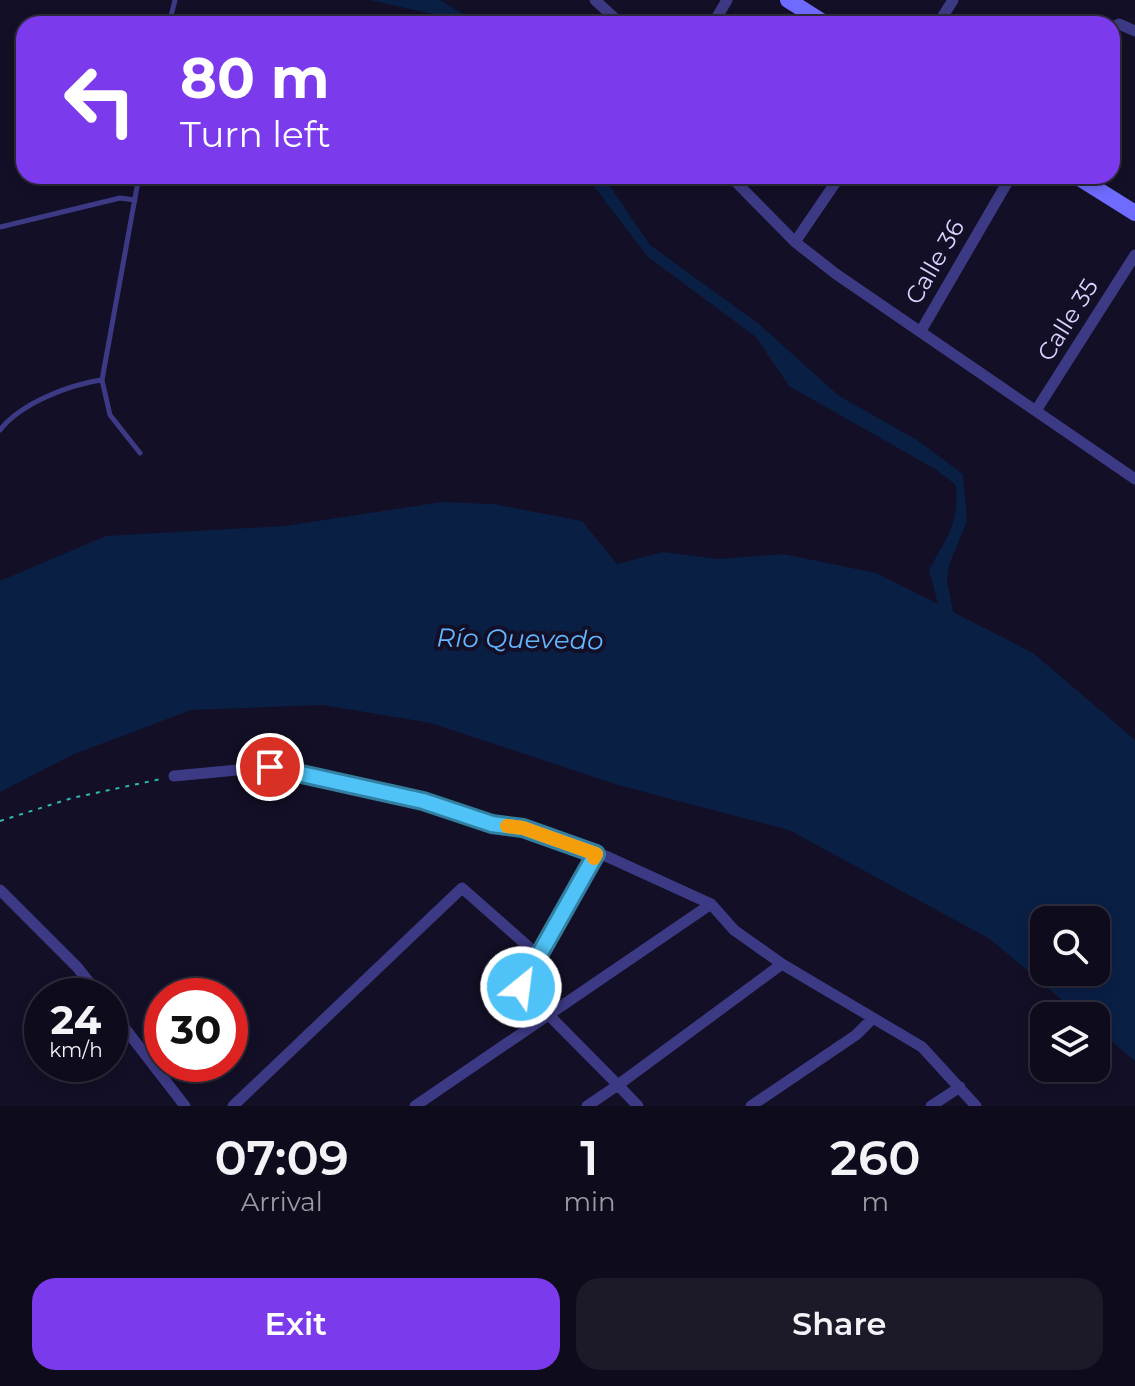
<!DOCTYPE html>
<meta charset="utf-8">
<style>
:root{--surface:#0e0b1c;--page:#1c1929;--text:#f1f3f6;--muted:#9b9ba3;--line:#2e2b3b;--accent:#7c3aed}
body{margin:0;font-family:Montserrat,sans-serif;background:var(--page);color:var(--text);height:100vh;display:flex;flex-direction:column;font-size:30px;white-space:nowrap}
*{box-sizing:border-box;margin:0}
p{font-size:26px;color:var(--muted)}
.icon{flex:none;width:44px;height:44px;fill:none;stroke:currentColor;stroke-width:2;stroke-linecap:round;stroke-linejoin:round}
.map{position:relative;height:1106px;overflow:hidden}
.details{display:flex;flex-direction:column;background:var(--surface);flex:1}
.details>*{flex:none}
.guide{position:absolute;left:16px;top:16px;width:1104px;height:168px;border-radius:24px;box-shadow:0 4px 12px #0003,0 0 0 2px var(--line);background:#7c3aed;color:#fff;overflow:hidden}
.controls{position:absolute;left:1030px;top:906px;display:grid;gap:16px}
.controls a{display:grid;place-items:center;width:80px;height:80px;border-radius:16px;background:var(--surface);box-shadow:0 4px 12px #0003,0 0 0 2px var(--line);font-size:40px}
.speed{position:absolute;left:24px;top:978px;display:flex;gap:16px;font-size:40px;font-weight:700;text-align:center}
.speed>*{display:grid;place-content:center;width:104px;height:104px;border-radius:50%;background:var(--surface);box-shadow:0 4px 12px #0003,0 0 0 2px var(--line);line-height:1}
.speed small{font-size:20px;font-weight:400}
.speed .limit{border:12px solid #d22;background:#fff;color:#111}
.pin{position:absolute;display:grid;place-items:center;width:68px;height:68px;color:#fff;margin:-34px;border:4px solid #fff;border-radius:50%;box-shadow:0 2px 8px #0007}
.me{position:absolute;width:88px;margin:-44px;rotate:29deg;stroke-linejoin:round;filter:drop-shadow(0 0 6px #0008)}
.turn{display:flex;align-items:center;gap:28px;height:168px;padding:0 32px;font-size:36px}
.turn .icon{width:104px;height:104px;stroke-width:2.5}
.turn b{display:block;font-size:56px;line-height:68px}
.eta{display:flex;justify-content:space-evenly;align-items:center;height:136px;text-align:center}
.eta b{font-size:48px;font-weight:600;line-height:56px}
.action{display:flex;gap:16px;margin-top:auto;padding:16px 32px}
.action a{flex:1;height:92px;border-radius:24px;background:var(--accent);color:#fff;font-size:32px;font-weight:600;line-height:92px;text-align:center}
.action a+a{background:var(--page);color:var(--text)}
.map>svg:first-child{display:block}
</style>
<div class="map">
<svg width="1135" height="1106" viewBox="0 0 1135 1106">
<rect width="100%" height="100%" fill="#130f26"/>
<path fill="#0a1f44" fill-rule="evenodd" d="M370,0H440L479,24H452L437,15Z
M586,176H603L650,245L759,324L839,396L917,440L963,474L967,521L949,565L947,581L953,612L1033,653L1135,740V1061L1096,1028V1016H1081L990,939L789,830L618,785L431,723L323,705L191,710L72,755L0,792V581L106,536L285,526L442,502L493,504L582,521L617,564L663,552L719,559L783,554L876,573L938,604L929,570C947,536 959,526 956,485L935,469L789,386L756,337L648,257ZM1044,920H1096V972H1044Z"/>
<g fill="none" stroke-linecap="round" stroke-linejoin="round">
<path stroke="#2fb8b0" stroke-width="2" stroke-dasharray="4 6" stroke-linecap="butt" d="M0,821L72,798L161,779"/>
<path stroke="#3d3a85" stroke-width="5" d="M169,24L175,0
M139,176L102,380L110,415L140,453
M0,227L120,198L135,200
M0,430C21,403 69,385 101,380"/>
<path stroke="#3d3a85" stroke-width="11" d="M595,0L621,24
M713,24L727,0
M938,24L953,0
M1112,27L1119,24L1135,31
M730,176L795,242L836,274L1135,479
M795,242L840,176
M922,329L1011,176
M1037,409L1135,255
M174,776L270,767L423,801L492,824L523,828L608,857L711,904L734,930L782,964L922,1047L976,1106
M0,890L77,967L100,996
M110,1009L185,1106
M233,1106L462,888L539,956
M415,1106L711,904
M587,1106L618,1085L521,987L596,854
M638,1106L618,1085L782,964
M751,1106L856,1035L871,1020
M931,1106L960,1087"/>
<path stroke="#6f6bff" stroke-width="16" d="M788,0L826,24
M1076,176L1135,213"/>
</g>
<g fill="none" stroke-linecap="round" stroke-linejoin="round">
<g stroke="#337fa1" stroke-width="20">
<path id="route" d="M270,767L423,801L492,824L523,828L596,854L521,987"/>
</g>
<use href="#route" stroke="#4fc3f7" stroke-width="14"/>
<path stroke="#f59e0b" stroke-width="14" d="M507,826L523,828L596,854L594,858"/>
</g>
<g text-anchor="middle" stroke-width="8" stroke-linejoin="round" paint-order="stroke">
<g font-size="24" fill="#d9d4ff" stroke="#130f26">
<text transform="translate(935 262) rotate(-60)" y="8">Calle 36</text>
<text transform="translate(1068 320) rotate(-58)" y="8">Calle 35</text>
</g>
<g font-size="26" font-style="italic" fill="#62b6ff" stroke="#130f26">
<text transform="translate(520 639) rotate(1)" y="9">Río Quevedo</text>
</g>
</g>
</svg>
<div class="controls">
<a><svg class="icon" aria-label="search" viewBox="0 0 24 24"><circle cx="10" cy="10" r="6"/><path d="M15 15l6 6"/></svg></a>
<a><svg class="icon" aria-label="layers" viewBox="0 0 24 24"><path d="M12 4l9 5-9 5-9-5zM3 14l9 5 9-5"/></svg></a>
</div>
<div class="speed"><div>24<small>km/h</small></div><div class="limit">30</div></div>
<div class="pin" style="left:270px;top:767px;background:#d93025"><svg class="icon" aria-label="arrive" viewBox="0 0 24 24"><path d="M6 21V4h12l-3 4 3 4H6"/></svg></div>
<svg class="me" style="left:521px;top:987px" viewBox="-20 -20 40 40"><circle r="17" fill="#4fc3f7" stroke="#fff" stroke-width="3"/><path d="M0-11L8 9 0 5-8 9z" fill="#fff"/></svg>
<div class="guide">
<div class="turn"><svg class="icon" aria-label="left" viewBox="0 0 24 24"><path d="M17 20v-9H6M10 6l-5 5 5 5"/></svg><div><b>80 m</b>Turn left</div></div>
</div>
</div>
<section class="details">
<div class="eta">
<div><b>07:09</b><p>Arrival</p></div>
<div><b>1</b><p>min</p></div>
<div><b>260</b><p>m</p></div>
</div>
<div class="action"><a>Exit</a><a>Share</a></div>
</section>
